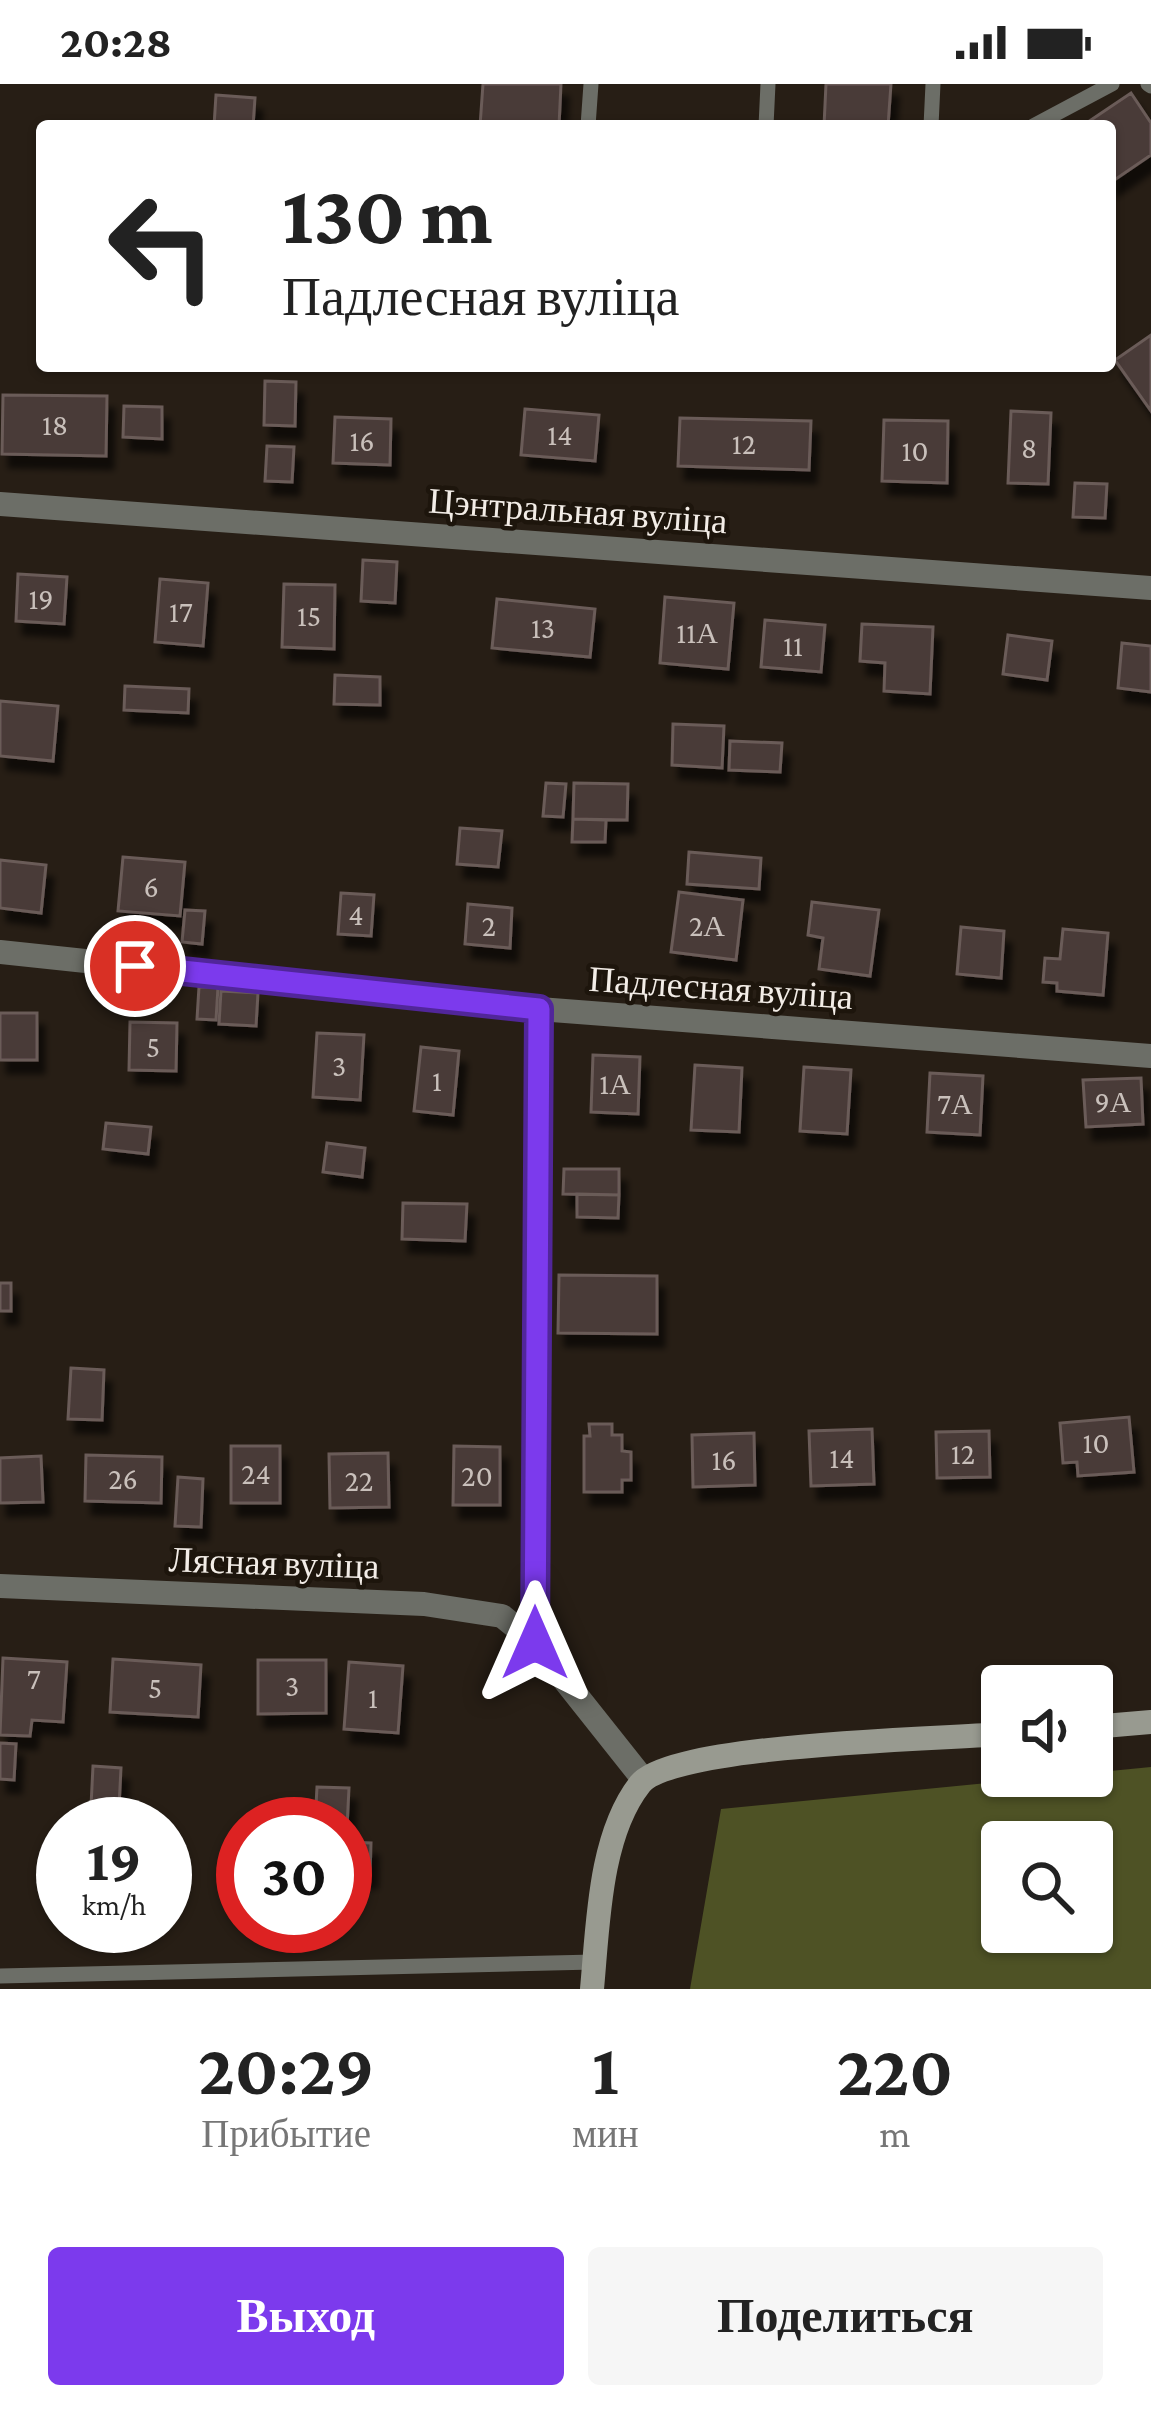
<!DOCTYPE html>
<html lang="ru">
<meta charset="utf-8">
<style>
:root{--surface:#fff;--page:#f6f6f6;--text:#222;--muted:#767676;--accent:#7c3aed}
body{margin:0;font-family:"Crimson Pro",serif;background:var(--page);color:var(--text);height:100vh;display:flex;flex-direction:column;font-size:45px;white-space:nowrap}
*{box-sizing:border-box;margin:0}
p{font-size:39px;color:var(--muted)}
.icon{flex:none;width:66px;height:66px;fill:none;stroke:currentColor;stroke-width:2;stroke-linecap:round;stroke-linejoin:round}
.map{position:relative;height:1905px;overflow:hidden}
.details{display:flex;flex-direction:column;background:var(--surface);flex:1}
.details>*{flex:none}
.banner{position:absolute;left:36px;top:36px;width:1080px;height:252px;border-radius:12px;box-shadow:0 3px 9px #0004;background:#fff;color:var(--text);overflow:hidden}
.fabs{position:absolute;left:981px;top:1581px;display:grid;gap:24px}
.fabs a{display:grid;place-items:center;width:132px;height:132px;border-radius:12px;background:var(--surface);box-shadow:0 3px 9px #0004;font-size:60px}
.speed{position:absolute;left:36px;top:1713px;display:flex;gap:24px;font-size:60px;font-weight:700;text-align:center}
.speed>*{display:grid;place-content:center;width:156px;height:156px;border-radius:50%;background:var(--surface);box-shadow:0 3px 9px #0004;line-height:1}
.speed small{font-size:30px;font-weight:400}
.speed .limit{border:18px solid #d22;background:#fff;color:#111}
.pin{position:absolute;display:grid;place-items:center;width:102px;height:102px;color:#fff;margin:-51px;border:6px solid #fff;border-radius:50%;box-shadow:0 3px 12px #0007}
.me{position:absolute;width:132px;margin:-66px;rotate:0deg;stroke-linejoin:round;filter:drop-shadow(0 0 9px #0008)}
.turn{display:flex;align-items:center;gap:42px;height:252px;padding:0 48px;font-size:54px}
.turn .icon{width:156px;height:156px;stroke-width:2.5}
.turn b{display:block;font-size:84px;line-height:102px}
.eta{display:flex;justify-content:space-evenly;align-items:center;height:204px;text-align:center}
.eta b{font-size:72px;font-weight:700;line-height:84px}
.action{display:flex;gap:24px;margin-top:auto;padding:24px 48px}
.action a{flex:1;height:138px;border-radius:12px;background:var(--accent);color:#fff;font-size:48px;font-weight:700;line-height:138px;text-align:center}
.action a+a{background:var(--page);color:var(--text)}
.status{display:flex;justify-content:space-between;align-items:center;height:84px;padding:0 60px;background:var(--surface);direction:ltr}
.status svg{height:33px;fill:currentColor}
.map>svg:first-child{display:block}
</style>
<div class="status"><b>20:28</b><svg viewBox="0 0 49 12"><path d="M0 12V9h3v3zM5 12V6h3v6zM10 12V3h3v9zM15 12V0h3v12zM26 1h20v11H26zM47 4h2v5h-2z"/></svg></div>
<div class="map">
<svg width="1151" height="1905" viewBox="0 0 1151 1905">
<defs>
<filter id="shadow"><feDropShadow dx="7" dy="13" stdDeviation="3" flood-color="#0009"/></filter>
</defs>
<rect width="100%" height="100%" fill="#271e15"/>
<path fill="#4e5225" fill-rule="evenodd" d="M1151,1683V1905H690L721,1725ZM1002,1758H1092V1848H1002Z"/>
<path fill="#4a3b38" stroke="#6b5b59" stroke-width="3" filter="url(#shadow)" d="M483,0H561L559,42H480Z
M826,0H891L888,42H824Z
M1131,9L1151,39V71L1110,99V42H1082Z
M216,11L255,14L253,42H214Z
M1151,251V327L1115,276Z
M265,297L296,298L295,342L264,341Z
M3,311L107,312L106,372L2,370Z
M124,322L162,323V355L123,353Z
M525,325L599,331L595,377L521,371Z
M1011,327L1051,329L1048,400L1008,399Z
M335,333L391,335L390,381L333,379Z
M680,334L811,337L809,386L678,382Z
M884,336L948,337L947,399L882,397Z
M267,362L294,363L292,398L265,397Z
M1075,399L1107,400L1105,434L1073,433Z
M363,476L397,478L395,519L361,517Z
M18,490L67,493L64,540L16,537Z
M160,495L208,499L203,562L155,558Z
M284,500L335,501L334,565L282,563Z
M665,513L734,519L728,585L660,579Z
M497,515L595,525L590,573L492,564Z
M765,536L825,541L821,588L761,583Z
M862,540L933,543L930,610L884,607L885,579L860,577Z
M1008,551L1052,557L1047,596L1003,590Z
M1122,559L1151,562V608L1118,604Z
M335,591L380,593V621L334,620Z
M125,602L189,605L188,629L124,626Z
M0,617L58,622L53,677L0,672Z
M673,640L724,642L722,684L672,681Z
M730,657L782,659L780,688L729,686Z
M546,699L566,700L563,733L543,732Z
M574,699L628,700L627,736L573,735Z
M573,735L606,736L605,758H572Z
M460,744L502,747L498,783L457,780Z
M689,768L761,774L759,805L687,800Z
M123,773L185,778L180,832L118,827Z
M0,776L46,781L41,829L0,824Z
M679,808L743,816L736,876L671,868Z
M341,809L374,811L371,852L338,850Z
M812,818L879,826L870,892L819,885L823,854L808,851Z
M468,820L512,824L510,864L465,860Z
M185,826L205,827L202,860L182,858Z
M961,843L1004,847L1001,894L957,890Z
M1063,845L1108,849L1103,911L1057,907V899L1043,898L1045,874L1060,875Z
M199,903H218L216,936L197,935Z
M221,907L258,909L256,942L219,940Z
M0,929H37V976H0Z
M130,938L177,939L176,987L129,986Z
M317,949L364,951L360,1016L313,1013Z
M421,963L459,967L453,1031L414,1027Z
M593,971L640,973L638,1030L591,1028Z
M695,981L742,984L739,1048L691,1046Z
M804,983L851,986L847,1050L800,1047Z
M930,989L983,992L980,1051L927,1048Z
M1141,994L1143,1040L1086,1043L1083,996Z
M106,1039L151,1043L148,1070L103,1065Z
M327,1059L365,1064L362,1093L323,1088Z
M564,1085H619V1111L563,1110Z
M577,1110L619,1111L618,1134L577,1133Z
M403,1119L467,1120L465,1157L402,1155Z
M559,1191L657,1192V1250L558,1249Z
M0,1199H11V1227H0Z
M71,1284L104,1286L102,1336L68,1335Z
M1129,1333L1134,1388L1078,1392L1077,1378L1063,1379L1060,1339Z
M589,1340H612V1351H622V1367L631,1368V1396H622V1408H584V1352H590Z
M872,1345L874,1400L811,1402L809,1347Z
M989,1347L990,1393L937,1394L936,1348Z
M754,1349L755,1401L693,1403L692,1351Z
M231,1362H280V1419H231Z
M454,1362L500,1363V1421H453Z
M388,1369L389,1423L330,1424L329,1370Z
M86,1371L162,1373L161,1419L85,1417Z
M41,1372L43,1418L0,1419V1374Z
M178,1393L203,1395L201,1443L175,1442Z
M3,1574L67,1578L63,1638L32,1636L30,1652L0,1651Z
M113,1575L201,1581L198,1633L110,1628Z
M258,1576H326V1629L258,1630Z
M349,1578L403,1582L398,1649L344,1645Z
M0,1659L16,1660L14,1696L0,1695Z
M93,1682L121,1684L119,1723L91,1722Z
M317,1703L349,1704L347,1743L315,1740Z
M345,1758L371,1759L370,1791L345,1790Z"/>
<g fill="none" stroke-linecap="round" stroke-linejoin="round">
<path stroke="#6c6e67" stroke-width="15" d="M1148,0L1151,2
M588,42L591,0
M766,42L768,0
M931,42L933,0
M1033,42L1112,0
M0,1892L594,1878"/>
<path stroke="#6c6e67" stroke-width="24" d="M0,420L1151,504
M0,868L539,925L1151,972
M0,1502L424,1520L502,1532L535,1559L643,1695
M535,1559L539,925"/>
<path stroke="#989a90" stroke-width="24" d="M1092,1643L1151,1638
M592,1905C598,1842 599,1752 640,1700C671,1660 940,1655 1002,1650"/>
</g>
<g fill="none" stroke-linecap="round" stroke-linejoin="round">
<g stroke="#51269a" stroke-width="30">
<path id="route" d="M135,882L539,925L535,1559"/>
</g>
<use href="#route" stroke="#7c3aed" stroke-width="21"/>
</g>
<g text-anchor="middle" stroke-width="9" stroke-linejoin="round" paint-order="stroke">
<g font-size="30" fill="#c9c0bb">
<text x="55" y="351">18</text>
<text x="560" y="361">14</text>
<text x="362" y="367">16</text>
<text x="744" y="370">12</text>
<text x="1029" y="374">8</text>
<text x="915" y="377">10</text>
<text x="41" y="525">19</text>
<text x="181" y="538">17</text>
<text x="309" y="542">15</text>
<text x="543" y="554">13</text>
<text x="697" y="559">11А</text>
<text x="793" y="572">11</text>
<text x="151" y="813">6</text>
<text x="356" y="841">4</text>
<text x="489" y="852">2</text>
<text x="707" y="852">2А</text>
<text x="153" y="973">5</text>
<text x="339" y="992">3</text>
<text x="437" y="1007">1</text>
<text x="615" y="1010">1А</text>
<text x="1113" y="1028">9А</text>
<text x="955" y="1030">7А</text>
<text x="1096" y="1369">10</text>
<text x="963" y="1380">12</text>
<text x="842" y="1384">14</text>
<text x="724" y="1386">16</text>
<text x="256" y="1400">24</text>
<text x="477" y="1402">20</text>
<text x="123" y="1405">26</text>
<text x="359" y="1407">22</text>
<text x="34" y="1605">7</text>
<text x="292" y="1612">3</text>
<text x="155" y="1614">5</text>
<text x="373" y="1624">1</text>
</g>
<g font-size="36" fill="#f3ede7" stroke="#1d150c">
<text transform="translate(578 426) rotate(4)" y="13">Цэнтральная вуліца</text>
<text transform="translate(721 903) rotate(4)" y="13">Падлесная вуліца</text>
<text transform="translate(274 1478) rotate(2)" y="13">Лясная вуліца</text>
</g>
</g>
</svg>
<div class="fabs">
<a><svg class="icon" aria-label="sound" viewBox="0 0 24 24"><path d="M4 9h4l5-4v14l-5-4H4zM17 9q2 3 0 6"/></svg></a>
<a><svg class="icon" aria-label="search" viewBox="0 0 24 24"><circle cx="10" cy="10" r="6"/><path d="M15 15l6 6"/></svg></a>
</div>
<div class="speed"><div>19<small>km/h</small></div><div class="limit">30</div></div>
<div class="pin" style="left:135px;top:882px;background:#d93025"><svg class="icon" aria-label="arrive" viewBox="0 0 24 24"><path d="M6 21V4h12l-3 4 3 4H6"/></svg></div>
<svg class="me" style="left:535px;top:1559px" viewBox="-20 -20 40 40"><path d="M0-17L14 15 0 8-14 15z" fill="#7c3aed" stroke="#fff" stroke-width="4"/></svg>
<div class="banner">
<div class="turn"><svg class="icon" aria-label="left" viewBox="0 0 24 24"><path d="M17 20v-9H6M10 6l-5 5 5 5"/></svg><div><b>130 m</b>Падлесная вуліца</div></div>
</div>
</div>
<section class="details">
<div class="eta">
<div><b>20:29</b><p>Прибытие</p></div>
<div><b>1</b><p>мин</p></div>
<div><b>220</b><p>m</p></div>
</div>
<div class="action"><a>Выход</a><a>Поделиться</a></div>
</section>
